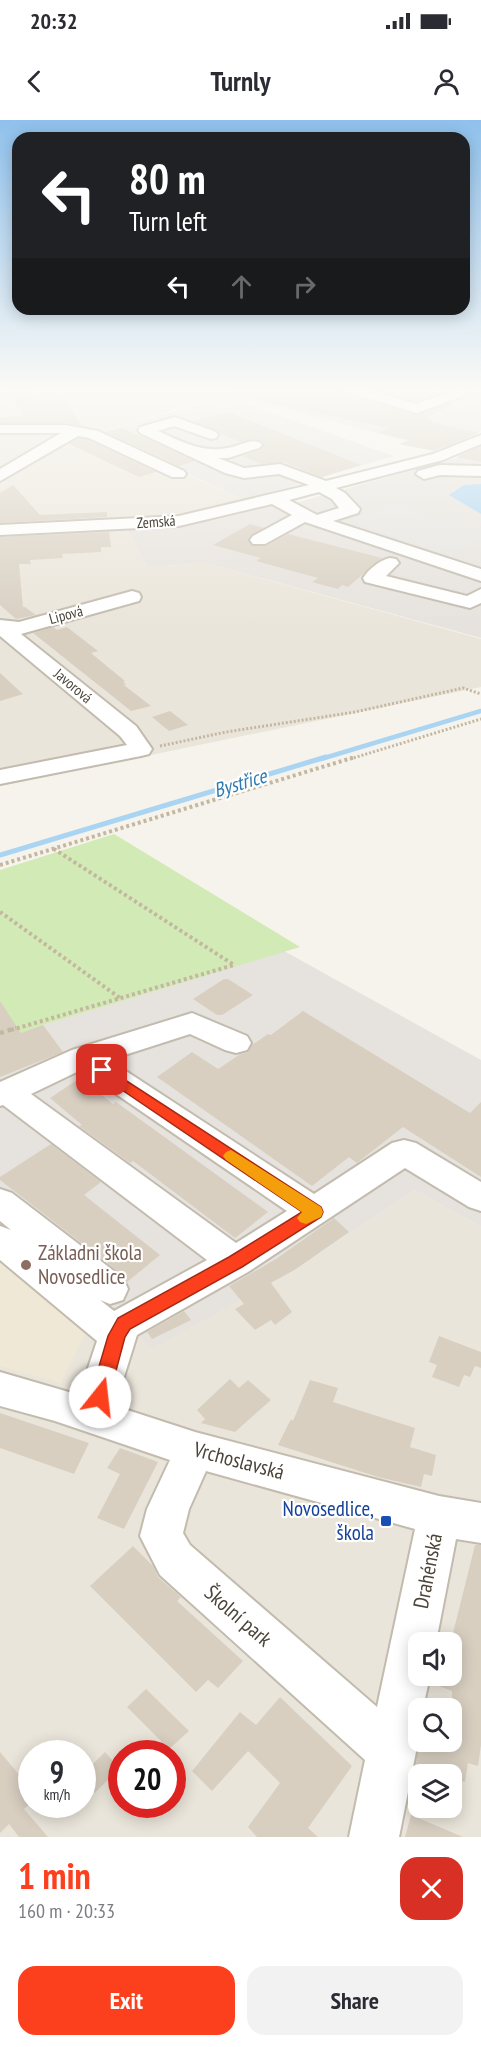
<!DOCTYPE html>
<meta charset="utf-8">
<style>
:root{--surface:#fff;--page:#f2f2f3;--text:#2b2b33;--muted:#7c7c81;--accent:#fc3f1d}
body{margin:0;font-family:"PT Sans Narrow",sans-serif;background:var(--page);color:var(--text);height:100vh;display:flex;flex-direction:column;font-size:22px;white-space:nowrap}
*{box-sizing:border-box;margin:0}
p{font-size:20px;color:var(--muted)}
.icon{flex:none;width:33px;height:33px;fill:none;stroke:currentColor;stroke-width:2;stroke-linecap:round;stroke-linejoin:round}
.map{position:relative;height:1717px;overflow:hidden}
.drawer{display:flex;flex-direction:column;background:var(--surface);flex:1}
.drawer>*{flex:none}
.guide{position:absolute;left:12px;top:12px;width:458px;height:183px;border-radius:18px;box-shadow:0 3px 15px #0003;background:#202124;color:#fff;overflow:hidden}
.controls{position:absolute;left:408px;top:1512px;display:grid;gap:12px}
.controls a{display:grid;place-items:center;width:54px;height:54px;border-radius:12px;background:var(--surface);box-shadow:0 3px 15px #0003;font-size:30px}
.speed{position:absolute;left:18px;top:1620px;display:flex;gap:12px;font-size:30px;font-weight:700;text-align:center}
.speed>*{display:grid;place-content:center;width:78px;height:78px;border-radius:50%;background:var(--surface);box-shadow:0 3px 15px #0003;line-height:1}
.speed small{font-size:15px;font-weight:400}
.speed .limit{border:9px solid #d22;background:#fff;color:#111}
.pin{position:absolute;display:grid;place-items:center;width:51px;height:51px;color:#fff;margin:-26px;border-radius:12px;box-shadow:0 3px 9px #0006}
.me{position:absolute;width:66px;margin:-33px;rotate:16deg;stroke-linejoin:round;filter:drop-shadow(0 0 4px #0008)}
.turn{display:flex;align-items:center;gap:21px;height:126px;padding:0 18px;font-size:27px}
.turn .icon{width:78px;height:78px;stroke-width:2.5}
.turn b{display:block;font-size:42px;line-height:51px}
.lanes{display:flex;align-items:center;height:57px;padding:0 18px;background:#0003;justify-content:center;gap:30px;direction:ltr}
.lanes .off{opacity:.35}
.round{display:grid;place-items:center;flex:none;width:63px;height:63px;border-radius:18px;background:var(--page)}
.summary{display:flex;align-items:center;justify-content:space-between;height:102px;padding:0 18px}
h1{font-size:36px;font-weight:700;line-height:45px;color:var(--accent)}
.primary-button{display:flex;gap:12px;margin-top:auto;padding:12px 18px}
.primary-button a{flex:1;height:69px;border-radius:18px;background:var(--accent);color:#fff;font-size:24px;font-weight:700;line-height:69px;text-align:center}
.primary-button a+a{background:var(--page);color:var(--text)}
.status{display:flex;justify-content:space-between;align-items:center;height:42px;padding:0 30px;background:var(--surface);direction:ltr}
.status svg{height:16px;fill:currentColor}
header{display:flex;justify-content:space-between;align-items:center;height:78px;padding:0 18px;background:var(--surface);font-size:27px;font-weight:700}
.map>svg:first-child{display:block}
</style>
<div class="status"><b>20:32</b><svg viewBox="0 0 49 12"><path d="M0 12V9h3v3zM5 12V6h3v6zM10 12V3h3v9zM15 12V0h3v12zM26 1h20v11H26zM47 4h2v5h-2z"/></svg></div>
<header><svg class="icon" aria-label="back" viewBox="0 0 24 24"><path d="M15 5l-7 7 7 7"/></svg>Turnly<svg class="icon" aria-label="person" viewBox="0 0 24 24"><circle cx="12" cy="8" r="4"/><path d="M4 21q1-7 8-7t8 7"/></svg></header>
<div class="map">
<svg width="481" height="1717" viewBox="0 0 481 1717">
<rect width="100%" height="100%" fill="#f6f3ec"/>
<path fill="#eae5da" fill-rule="evenodd" d="M0,268H205L228,273L94,314L245,380L259,388L219,399L184,404L148,447L206,443L481,519V567L0,666Z
M415,1070L481,1107V1717H0V1245L93,1199L242,1180L289,1153ZM418,1522H452V1556H418ZM418,1588H452V1622H418ZM32,1634H82V1684H32ZM122,1634H172V1684H122ZM418,1654H452V1688H418Z"/>
<path fill="#e6e2dd" d="M205,268H421L481,284V311L445,329L426,326Z
M226,277L394,336L245,380L98,313Z
M481,326V518L206,443L148,447L128,408L184,404L219,399L268,386L281,387L460,337Z
M284,831L481,940V1107L415,1070L289,1153L153,1228L0,1100V921L43,905Z"/>
<path fill="#efe8d6" d="M0,1100L103,1190L93,1199L61,1263L0,1246Z"/>
<path fill="#d2eab5" d="M114,714L300,827L43,905L0,921V750Z"/>
<path fill="#e5e3e0" d="M421,268H481V284L443,274Z
M395,384L481,411V420L450,435L346,400Z"/>
<path fill="#a9d4f2" d="M481,364V394L449,375L464,365Z"/>
<g fill="none" stroke-linecap="round" stroke-linejoin="round">
<path stroke="#a9d4f2" stroke-width="4.5" d="M321,639L481,591"/>
<path stroke="#a9d4f2" stroke-width="5" d="M0,735L326,637"/>
</g>
<path fill="#d8cfc1" d="M7,268H26L42,282L64,279L82,306L65,303H0V298L23,295Z
M237,268H338L341,273L416,295L450,283L453,285L425,298L433,300L430,302L479,313L434,331L399,324L410,320L378,313L389,308L275,284L236,273Z
M369,268H421L440,273L416,282Z
M228,292L361,345L322,357L284,342L261,344L242,336L261,330L264,325L261,320L251,319L240,322L192,301Z
M122,308L152,321L195,341L179,346L106,312Z
M78,318L88,320L156,352L139,357L69,324Z
M481,326V342L457,337Z
M13,365L40,395L107,392V397L0,403V373Z
M250,404L264,408L248,419L253,426H266L288,414L382,438L348,467L342,465L338,469L312,462L318,458L256,441L261,438L213,425Z
M109,412L111,427H101V432L62,434L63,438L30,440L31,444H19L23,487H25L36,495L16,499L0,485V417Z
M53,507L57,510L67,507L98,531L91,533L125,561L123,562L126,564L124,565L151,586L131,591L33,513Z
M0,553L23,574L0,581Z
M170,591L188,605L169,611L152,597Z
M224,859H228L253,875L222,895H217L193,879Z
M0,881L21,913L43,905L63,932L0,957Z
M303,891L470,993L481,982V1057L403,1007L357,1043L349,1037L312,1066L157,957L192,932L218,949L239,935L248,932L252,925L268,914L271,915Z
M80,958L113,984L116,982L268,1092L235,1118L133,1041L130,1043L79,1006L82,1005L50,978Z
M51,1024L101,1062L84,1075L160,1135L127,1162L124,1156L0,1060V1057Z
M334,1098L349,1112L296,1149L271,1163L292,1192L275,1205L271,1200L255,1210L235,1189L244,1184L229,1166L276,1139Z
M184,1191L191,1200L152,1219L147,1212Z
M439,1216L481,1232V1248L475,1246L470,1257L464,1255L459,1267L432,1257L437,1245L429,1242Z
M230,1259L239,1268L248,1260L271,1280L235,1312L201,1303L205,1299L197,1290Z
M310,1260L338,1268L333,1282L415,1308L410,1327L436,1335L432,1356L424,1354L421,1367L378,1357L278,1325L291,1299L293,1301Z
M0,1293L89,1323L74,1354L0,1328Z
M120,1328L158,1342L124,1409L97,1398L120,1354L107,1348Z
M475,1425H481V1625L478,1646L468,1643L465,1662L452,1658V1654H427L415,1651L419,1622H452V1571L431,1563L432,1556H452V1517Z
M133,1426L153,1446L158,1457L181,1477L177,1481L243,1541L218,1568L208,1560L196,1572L90,1466Z
M146,1569L189,1611L169,1629L127,1587Z
M280,1577L352,1646L308,1708L318,1717H257L248,1707L280,1663L248,1631L212,1671L192,1651L240,1592L256,1605Z
M0,1632L32,1670V1682L24,1689L48,1717H19L9,1704L0,1713Z
M105,1632L119,1648L95,1673L82,1658V1655Z
M411,1695L463,1717H405Z"/>
<g fill="none" stroke-linecap="round" stroke-linejoin="round">
<g stroke="#c2bbae" stroke-width="4">
<path id="minor" d="M340,268H361L416,284L458,269L465,273L463,276L417,293L342,271Z
M175,297L216,312L218,315L216,318L211,319L174,306L158,311C181,321 201,333 227,328C238,327 248,319 259,322L262,325L259,328L228,338H218L244,348L280,344L326,361L433,334L481,315V324L443,340L336,368L345,373L360,389L358,393L333,401L481,449V461L305,402L265,424H253L250,420L253,416L292,395L272,384L179,406L0,415V405L179,396L309,365L279,354L244,358L225,353L140,313L138,310L140,307ZM319,372L332,379L339,388L317,395L289,380Z
M0,305H65L98,311L184,351L186,354L184,357H172L89,318L78,316L0,361V349L61,313H0Z
M440,345L481,346V356L440,355L424,359L416,354L418,351Z
M390,438L396,439L399,443L386,456L467,476L481,469V483L470,488L365,462L363,458C369,449 380,440 390,438Z
M132,471L139,473L141,477L139,481L21,514L136,606L152,629L149,634L141,636L0,664V650L127,625L120,616L0,516V500L19,502Z
M192,893L247,916L251,923L247,930L236,933L225,930L190,914L109,940L314,1074L392,1023L404,1020L416,1023L481,1062V1091L469,1087L405,1048L248,1152L137,1215L115,1286L195,1312L439,1376L481,1383V1423L456,1419L436,1522H418V1556H430L423,1588H418L416,1632L399,1717H349L365,1640L160,1455L140,1416L147,1389L170,1340L55,1301L0,1286V1252L79,1275L97,1221L0,1140V1106L11,1110L0,1101V1069L12,1073L123,1158L128,1169L123,1180L110,1184L100,1180L114,1191L207,1140L3,985L0,986V962L72,930ZM81,950L287,1091L236,1123L31,974ZM206,1351L415,1409L377,1587L190,1425L183,1413L189,1389Z"/>
</g>
<path stroke="#c4b79f" stroke-width="3" stroke-dasharray="2 2" stroke-linecap="butt" d="M160,626L226,612L355,592L463,568L481,574
M350,639L481,599"/>
<path stroke="#c4b79f" stroke-width="4" stroke-dasharray="3 3" stroke-linecap="butt" d="M0,745L355,637
M0,792L120,878
M11,910L234,845L54,729"/>
<path stroke="#c4b79f" stroke-width="4.5" stroke-dasharray="4 4" stroke-linecap="butt" d="M0,913L16,908"/>
<use href="#minor" fill="#fff" fill-rule="evenodd"/>
</g>
<linearGradient id="sky" x2="0" y2="1"><stop stop-color="#8fc1ec"/><stop offset="0.53" stop-color="#fbfaf6"/><stop offset="1" stop-color="#fbfaf6" stop-opacity="0"/></linearGradient>
<rect width="481" height="508" fill="url(#sky)"/>
<path fill="#fc3f1d" stroke="#a42913" stroke-width="1.5" d="M102,945L321,1087L323,1092L321,1097L242,1147L130,1209L125,1217L109,1277L106,1283L100,1285L93,1283L90,1277L108,1216L118,1198L229,1137L302,1092L97,953L95,950L97,946Z"/>
<path fill="#f59e0b" d="M231,1030L321,1087L323,1092L321,1097L306,1104L300,1102L297,1098L302,1092L226,1040L223,1036L226,1032Z"/>
<circle fill="#8d6e63" stroke="#fff" stroke-width="2" cx="26" cy="1145" r="6"/>
<rect fill="#1a4fb4" stroke="#fff" stroke-width="2" x="380" y="1395" width="12" height="12" rx="3"/>
<g text-anchor="middle" stroke-width="4.5" stroke-linejoin="round" paint-order="stroke">
<g font-size="15" fill="#4b4439" stroke="#fff">
<text transform="translate(156 402) rotate(-4)" y="5">Zemská</text>
<text transform="translate(66 495) rotate(-15)" y="5">Lipová</text>
<text transform="translate(73 566) rotate(40)" y="5">Javorová</text>
</g>
<g font-size="20" font-style="italic" fill="#2e7ab2" stroke="#fff">
<text transform="translate(240 663) rotate(-17)" y="7">Bystřice</text>
</g>
<g font-size="21" fill="#785e54" stroke="#fff" text-anchor="start">
<text x="38" y="1140">Základni škola<tspan x="38" dy="24">Novosedlice</tspan></text>
</g>
<g font-size="21" fill="#4b4439" stroke="#fff">
<text transform="translate(239 1341) rotate(15)" y="7">Vrchoslavská</text>
<text transform="translate(428 1451) rotate(-79)" y="7">Drahénská</text>
<text transform="translate(238 1496) rotate(41)" y="7">Školní park</text>
</g>
<g font-size="21" fill="#164399" stroke="#fff" text-anchor="end">
<text x="374" y="1396">Novosedlice,<tspan x="374" dy="24">škola</tspan></text>
</g>
</g>
</svg>
<div class="controls">
<a><svg class="icon" aria-label="sound" viewBox="0 0 24 24"><path d="M4 9h4l5-4v14l-5-4H4zM17 9q2 3 0 6"/></svg></a>
<a><svg class="icon" aria-label="search" viewBox="0 0 24 24"><circle cx="10" cy="10" r="6"/><path d="M15 15l6 6"/></svg></a>
<a><svg class="icon" aria-label="layers" viewBox="0 0 24 24"><path d="M12 4l9 5-9 5-9-5zM3 14l9 5 9-5"/></svg></a>
</div>
<div class="speed"><div>9<small>km/h</small></div><div class="limit">20</div></div>
<div class="pin" style="left:102px;top:950px;background:#d93025"><svg class="icon" aria-label="arrive" viewBox="0 0 24 24"><path d="M6 21V4h12l-3 4 3 4H6"/></svg></div>
<svg class="me" style="left:100px;top:1277px" viewBox="-20 -20 40 40"><circle r="19" fill="#fff"/><path d="M0-13L10 11 0 6-10 11z" fill="#fc3f1d"/></svg>
<div class="guide">
<div class="turn"><svg class="icon" aria-label="left" viewBox="0 0 24 24"><path d="M17 20v-9H6M10 6l-5 5 5 5"/></svg><div><b>80 m</b>Turn left</div></div>
<div class="lanes"><svg class="icon" aria-label="left" viewBox="0 0 24 24"><path d="M17 20v-9H6M10 6l-5 5 5 5"/></svg><svg class="icon off" aria-label="ahead" viewBox="0 0 24 24"><path d="M12 20V5M6 11l6-6 6 6"/></svg><svg class="icon off" aria-label="right" viewBox="0 0 24 24"><path d="M7 20v-9h11M14 6l5 5-5 5"/></svg></div>
</div>
</div>
<section class="drawer">
<div class="summary"><div><h1>1 min</h1><p>160 m · 20:33</p></div><a class="round" style="background:#d93025;color:#fff"><svg class="icon" aria-label="close" viewBox="0 0 24 24"><path d="M6 6l12 12M18 6L6 18"/></svg></a></div>
<div class="primary-button"><a>Exit</a><a>Share</a></div>
</section>
